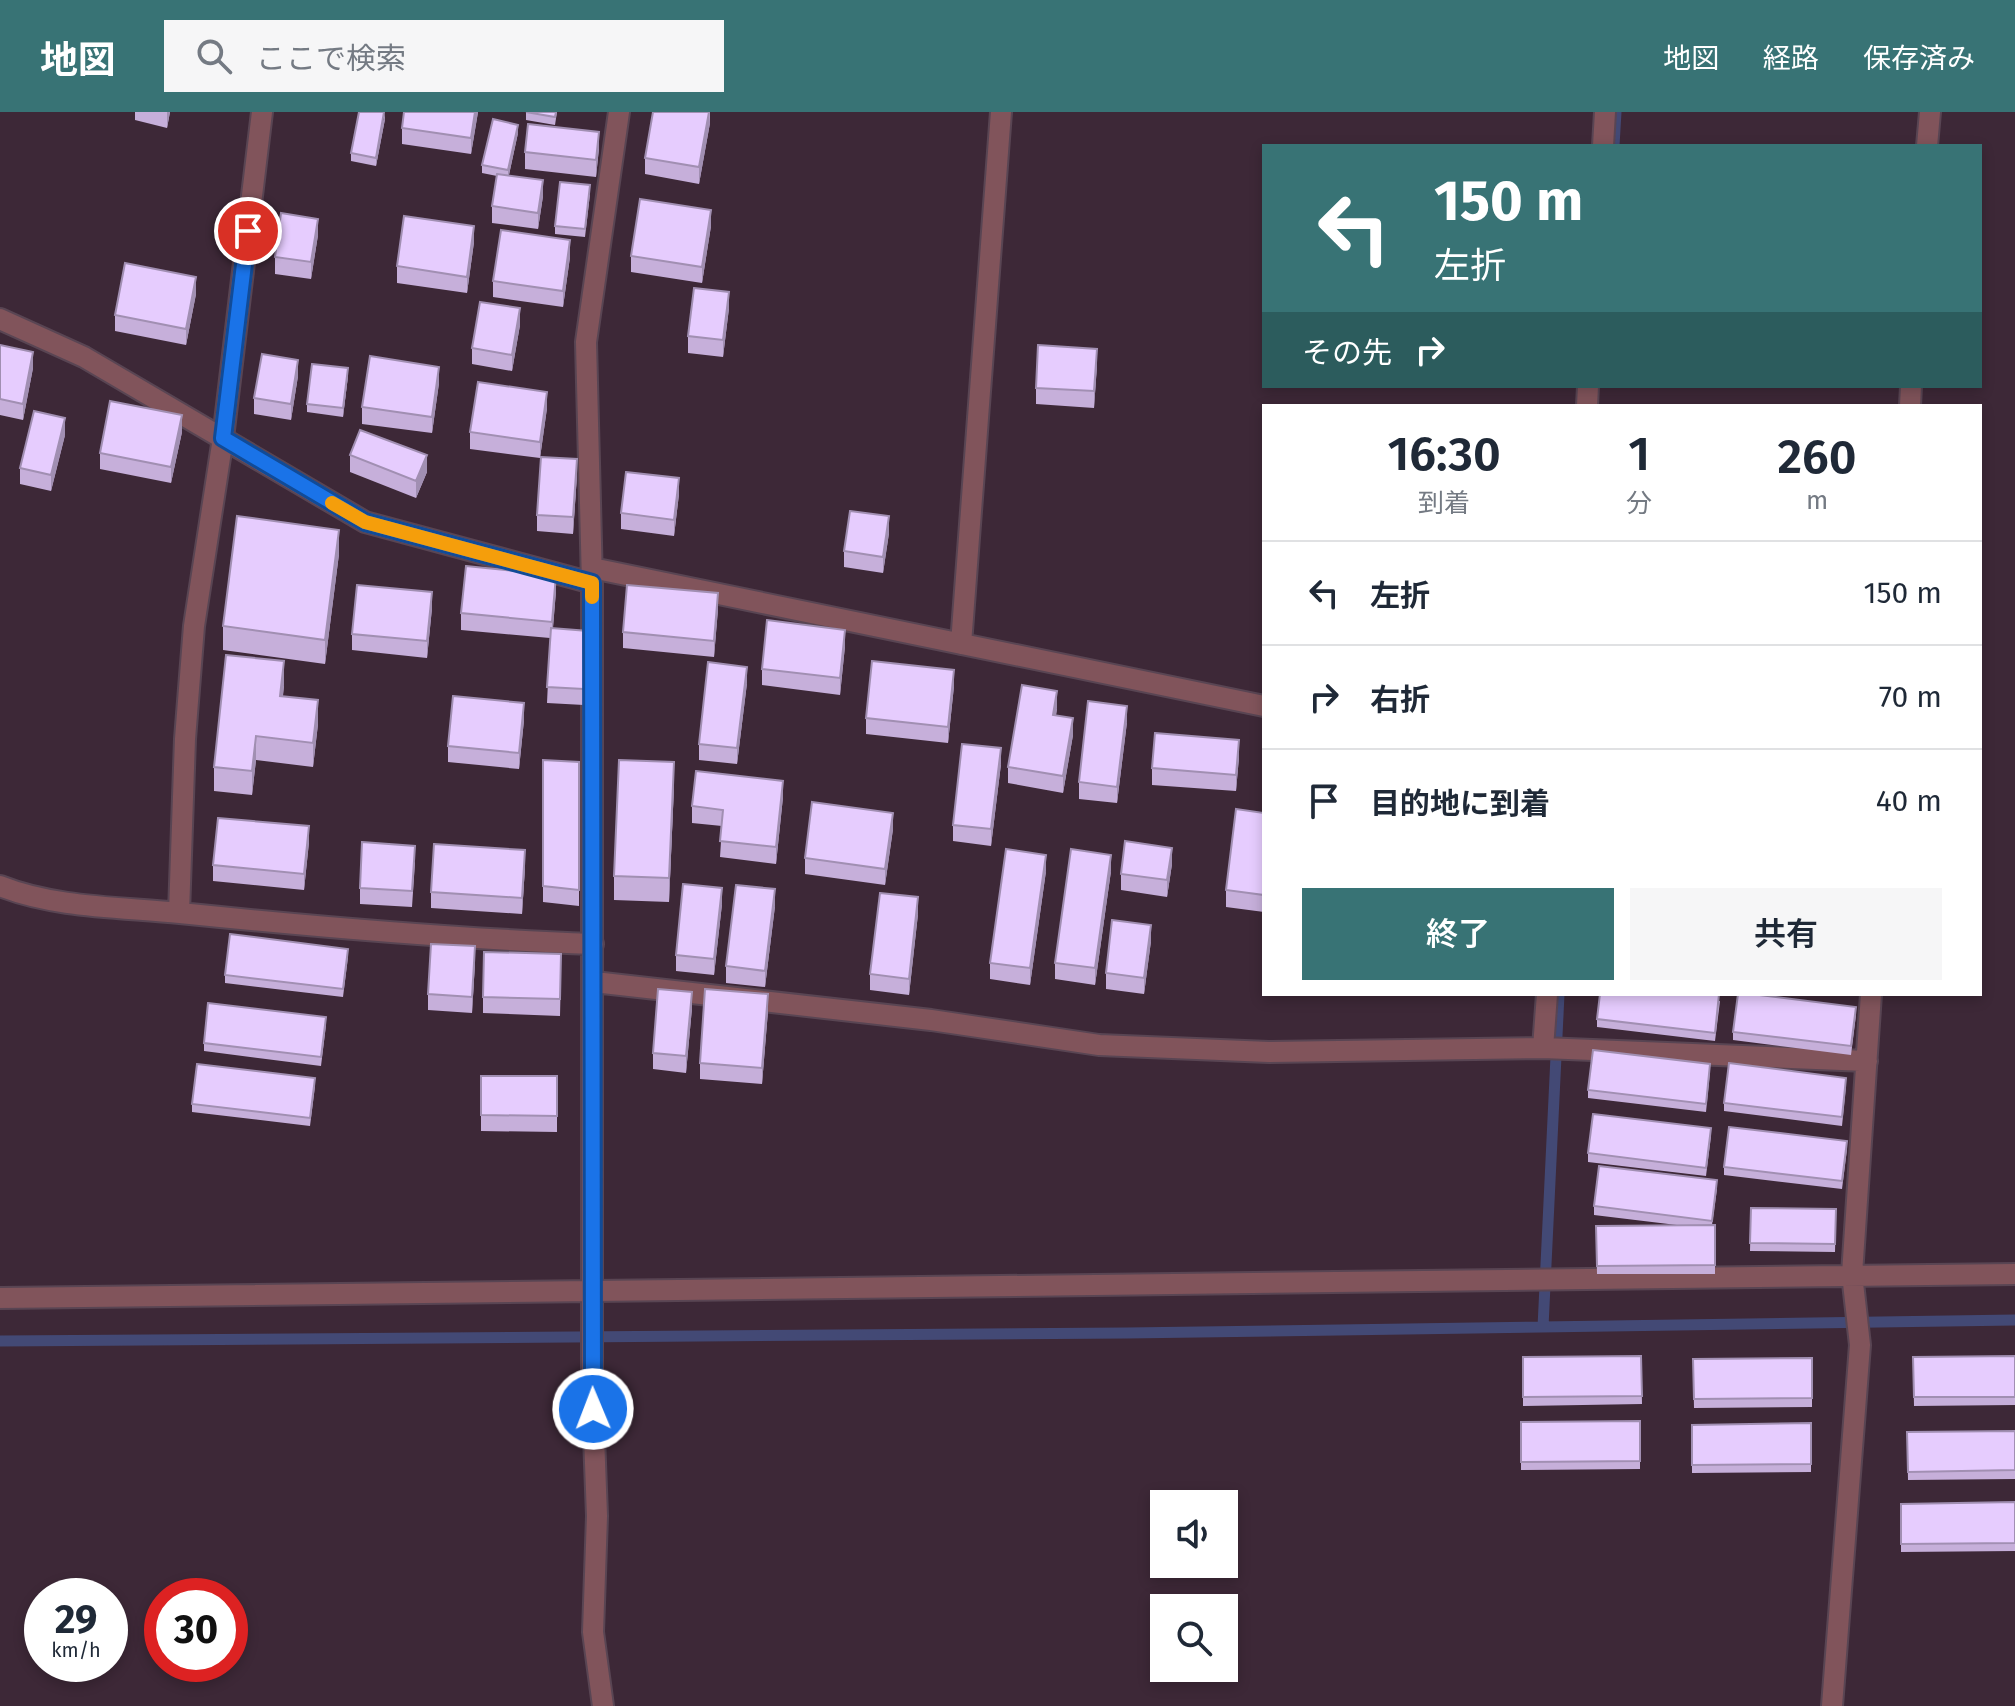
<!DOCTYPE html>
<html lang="ja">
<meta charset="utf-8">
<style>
:root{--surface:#fff;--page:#f6f6f7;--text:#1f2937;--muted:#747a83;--line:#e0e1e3;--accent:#387375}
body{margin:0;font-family:"Fira Sans","Noto Sans JP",sans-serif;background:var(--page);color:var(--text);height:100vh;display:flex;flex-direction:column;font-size:30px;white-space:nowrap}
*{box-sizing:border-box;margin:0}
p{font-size:26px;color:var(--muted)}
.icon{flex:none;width:44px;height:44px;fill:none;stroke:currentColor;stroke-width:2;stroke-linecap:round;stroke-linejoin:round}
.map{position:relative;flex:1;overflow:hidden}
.sheet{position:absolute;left:1262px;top:292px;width:720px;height:592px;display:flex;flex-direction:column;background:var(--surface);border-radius:0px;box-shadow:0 4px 12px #0003}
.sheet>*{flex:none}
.top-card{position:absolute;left:1262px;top:32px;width:720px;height:244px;border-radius:0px;box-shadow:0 4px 12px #0003;background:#387375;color:#fff;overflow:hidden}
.tools{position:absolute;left:1150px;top:1378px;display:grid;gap:16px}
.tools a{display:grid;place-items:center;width:88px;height:88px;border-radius:0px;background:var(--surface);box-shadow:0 4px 12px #0003;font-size:40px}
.speed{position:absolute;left:24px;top:1466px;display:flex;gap:16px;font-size:40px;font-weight:700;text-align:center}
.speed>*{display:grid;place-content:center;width:104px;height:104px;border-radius:50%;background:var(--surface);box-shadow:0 4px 12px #0003;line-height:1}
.speed small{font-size:20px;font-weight:400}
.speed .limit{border:12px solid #d22;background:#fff;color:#111}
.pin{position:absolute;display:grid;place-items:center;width:68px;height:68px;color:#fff;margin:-34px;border:4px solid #fff;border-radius:50%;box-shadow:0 2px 8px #0007}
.me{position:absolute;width:88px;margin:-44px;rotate:359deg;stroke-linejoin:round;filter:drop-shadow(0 0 6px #0008)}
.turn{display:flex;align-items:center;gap:28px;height:168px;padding:0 40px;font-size:36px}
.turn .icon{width:104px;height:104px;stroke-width:2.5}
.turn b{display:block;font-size:56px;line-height:68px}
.then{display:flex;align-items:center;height:76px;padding:0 40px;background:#0003;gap:16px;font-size:30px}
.eta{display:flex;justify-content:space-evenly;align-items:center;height:136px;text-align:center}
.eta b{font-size:48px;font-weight:600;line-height:56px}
.primary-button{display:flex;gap:16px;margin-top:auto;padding:16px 40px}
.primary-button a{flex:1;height:92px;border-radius:0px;background:var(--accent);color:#fff;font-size:32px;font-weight:600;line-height:92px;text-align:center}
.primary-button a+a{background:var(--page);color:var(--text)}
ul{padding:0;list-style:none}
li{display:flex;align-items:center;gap:24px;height:104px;padding:0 40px;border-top:2px solid var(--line)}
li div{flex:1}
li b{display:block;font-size:30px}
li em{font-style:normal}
header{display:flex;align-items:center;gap:48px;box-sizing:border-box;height:112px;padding:0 40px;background:var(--accent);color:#fff}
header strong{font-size:38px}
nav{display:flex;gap:44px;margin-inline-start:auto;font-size:28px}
.search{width:560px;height:72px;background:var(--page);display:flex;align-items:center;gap:20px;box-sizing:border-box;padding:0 28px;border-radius:0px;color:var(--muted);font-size:30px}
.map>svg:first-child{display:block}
</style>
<header>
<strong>地図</strong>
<div class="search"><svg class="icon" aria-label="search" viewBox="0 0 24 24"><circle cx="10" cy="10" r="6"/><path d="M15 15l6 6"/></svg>ここで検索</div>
<nav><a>地図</a><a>経路</a><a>保存済み</a></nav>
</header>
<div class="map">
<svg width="2015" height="1594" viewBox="0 0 2015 1594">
<rect width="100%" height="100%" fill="#3d2837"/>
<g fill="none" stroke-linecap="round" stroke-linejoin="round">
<path stroke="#434975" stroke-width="11" d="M1614,34L1616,0
M1543,1215L1559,882
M0,1229L1127,1221L2015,1208"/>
<g stroke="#594553" stroke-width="24">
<path id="minor" d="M1603,34L1605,0
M1927,34L1930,0
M0,207L84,245L365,410L592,471
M1587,294L1588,274
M1910,294L1911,274
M592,456L1264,594
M961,532L1001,0
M0,774C55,796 121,795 180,801C318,815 455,827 593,832
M179,801L185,627L194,514L223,326L262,0
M594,870L931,908L1099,933L1269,940L1543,936L1867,949
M1543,936L1547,882
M0,1186L2015,1162
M603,1594L593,1520L597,1404L592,1271V471L586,230L619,0
M1832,1594L1860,1233L1852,1162L1871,882"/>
</g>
<use href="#minor" stroke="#81545b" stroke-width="20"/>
</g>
<path fill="#c6afda" d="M135,0H170L167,16L135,8Z
M478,0L471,42L402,32V16Z
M526,0H557L555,13L526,8Z
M710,0V11L699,72L645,62V46Z
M385,7L376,54L351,49V41Z
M518,21L509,63L543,84L538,117L492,111V94L497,64L482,61V53Z
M599,36L596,65L525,57V40Z
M590,82L585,125L555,122V114Z
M711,114L702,171L631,160V144Z
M318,123L311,167L275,162V145Z
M474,130L467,181L397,171V154Z
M570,145L563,195L493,185V169Z
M196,182L186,233L115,219V203Z
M729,196L723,245L688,241V224Z
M520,213L512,259L472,252V236Z
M0,233L33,256L23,308L0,303Z
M1097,253L1094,296L1036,292V276Z
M298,264L291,308L254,302V286Z
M348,264L343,305L307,300V292Z
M439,271L432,321L362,312V295Z
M547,296L540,346L470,337V320Z
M182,320L171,371L100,357V341Z
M65,323L51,379L20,372V356Z
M350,343L427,360L416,386L350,360Z
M577,363L573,422L537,419V403Z
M679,382L674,424L621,417V401Z
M889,421L883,461L844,455V439Z
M339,442L325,552L223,538V514Z
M556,479L553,516L588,535L584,593L547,591L550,526L461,518V501Z
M432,496L427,546L352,538V522Z
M718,497L714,545L623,536V520Z
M845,534L840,583L762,573V557Z
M747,571L737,652L699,648V632Z
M284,573L283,584L318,612L313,655L256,648L252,683L214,679V655Z
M954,574L948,631L866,622V606Z
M1057,596L1056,604L1073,623L1063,681L1008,671V655Z
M524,608L519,657L448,650V634Z
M1127,610L1117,691L1079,687V670Z
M1239,645L1236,679L1152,673V656Z
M543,648L579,650V794L543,790Z
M1001,652L991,734L953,729V713Z
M674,674L669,790L614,788V764Z
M783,685L776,752L720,745L722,714L692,711V694Z
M1264,701V800L1226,795V778Z
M893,717L885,773L805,762V746Z
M309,730L304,778L213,769V753Z
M415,750L412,795L360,792V776Z
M1172,752L1167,785L1121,778V762Z
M525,755L522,802L431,796V780Z
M1046,759L1030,873L990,867V851Z
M1111,759L1095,873L1055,867V851Z
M722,792L714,863L676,859V843Z
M775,794L765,875L726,871V854Z
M918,802L909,883L870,878V862Z
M1151,829L1144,882L1106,877V861Z
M348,845L343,885L225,871V863Z
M475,850L472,901L428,898V882Z
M561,859L560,904L483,901V885Z
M1720,889L1715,929L1597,915V907Z
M692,896L686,961L653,957V941Z
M768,899L762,972L700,967V951Z
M1856,903L1851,943L1733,928V920Z
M326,913L321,954L204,939V931Z
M1710,960L1706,1000L1588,986V978Z
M481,964H557V1020L481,1019Z
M315,974L310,1014L192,1000V992Z
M1846,974L1842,1014L1724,999V991Z
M1711,1024L1706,1064L1588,1050V1041Z
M1847,1037L1842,1077L1724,1063V1055Z
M1717,1077L1712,1113H1715V1162H1597L1596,1114H1685L1594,1103V1094Z
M1751,1096L1836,1097L1835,1140L1750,1139Z
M1641,1244L1642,1292L1523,1294V1245Z
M2015,1244V1293L1914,1294L1913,1245Z
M1812,1246V1295L1694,1296L1693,1247Z
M1640,1309V1357L1521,1358V1310Z
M1811,1311V1360L1692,1361V1313Z
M2015,1319V1367L1908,1368L1907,1320Z
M2015,1390V1439L1901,1440V1392Z"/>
<path fill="#a18fb2" d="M167,0H170L167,16Z
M385,0V7L376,54V46Z
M475,0H478L471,42V26Z
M709,0L710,11L699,72V55Z
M518,13V21L508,67V58Z
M599,20V36L596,65V48Z
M543,68V84L538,117V101Z
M711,98V114L702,171V155Z
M318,107V123L311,167V150Z
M474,114V130L467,181V165Z
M570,128V145L563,195V179Z
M196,165V182L186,233V217Z
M729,180V196L723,245V228Z
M520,196V213L512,259V243Z
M1097,237V253L1094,296V279Z
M33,240V256L23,308V292Z
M298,248V264L291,308V292Z
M439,255V271L432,321V305Z
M348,256V264L343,305V296Z
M547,280V296L540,346V330Z
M182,303V320L171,371V355Z
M65,306V323L51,379V363Z
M427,343V360L416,386V369Z
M577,347V363L573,422V405Z
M679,366V382L674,424V408Z
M889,404V421L883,461V445Z
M339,418V442L325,552V528Z
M556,463V479L552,526V510Z
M432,480V496L427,546V529Z
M718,481V497L714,545V529Z
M845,518V534L840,583V566Z
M588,519V535L584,593V577Z
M284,549V573L280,608V584Z
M747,555V571L737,652V636Z
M954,558V574L948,631V615Z
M1057,579V596L1053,620V603Z
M318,588V612L313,655V631Z
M524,591V608L519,657V641Z
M1127,594V610L1117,691V675Z
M1073,606V623L1063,681V664Z
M256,624V648L252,683V659Z
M1239,628V645L1236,679V663Z
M1001,636V652L991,734V717Z
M674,650V674L669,790V766Z
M783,669V685L776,752V735Z
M893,701V717L885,773V757Z
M309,714V730L304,778V762Z
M1172,736V752L1167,785V768Z
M525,738V755L522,802V786Z
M1046,743V759L1030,873V856Z
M1111,743V759L1095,873V856Z
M722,776V792L714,863V847Z
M775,777V794L765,875V859Z
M918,785V802L909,883V867Z
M1151,813V829L1144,882V866Z
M475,834V850L472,901V885Z
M692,880V896L686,961V944Z
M768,882V899L762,972V956Z"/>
<path fill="#e6ccfe" stroke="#a18fb2" stroke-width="2" d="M359,0H384L376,46L351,41Z
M404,0H475L471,26L402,16Z
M526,0H556L555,5Z
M653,0H709L699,55L645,46Z
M493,7L518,13L508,58L482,53Z
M528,12L599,20L596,48L525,40Z
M497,62L543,68L538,101L492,94Z
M560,70L590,73L585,117L555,114Z
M640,87L711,98L702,155L631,144Z
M281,101L318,107L311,150L275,145Z
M404,104L474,114L467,165L397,154Z
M501,118L570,128L563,179L493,169Z
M125,151L196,165L186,217L115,203Z
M694,176L729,180L723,228L688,224Z
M480,190L520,196L512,243L472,236Z
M0,233L33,240L23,292L0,287Z
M1038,233L1097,237L1094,279L1036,276Z
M262,242L298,248L291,292L254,286Z
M370,244L439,255L432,305L362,295Z
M312,252L348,256L343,296L307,292Z
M478,270L547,280L540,330L470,320Z
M110,289L182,303L171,355L100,341Z
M34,299L65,306L51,363L20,356Z
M360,318L427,343L416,369L350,343Z
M541,345L577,347L573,405L537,403Z
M626,360L679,366L674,408L621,401Z
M850,399L889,404L883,445L844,439Z
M237,404L339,418L325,528L223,514Z
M466,454L556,463L552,510L461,501Z
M357,473L432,480L427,529L352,522Z
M627,473L718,481L714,529L623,520Z
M767,508L845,518L840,566L762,557Z
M551,516L588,519L584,577L547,575Z
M226,543L284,549L280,584L318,588L313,631L256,624L252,659L214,655Z
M872,549L954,558L948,615L866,606Z
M708,550L747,555L737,636L699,632Z
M1022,573L1057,579L1053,603L1073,606L1063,664L1008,655Z
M453,584L524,591L519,641L448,634Z
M1088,589L1127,594L1117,675L1079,670Z
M1155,621L1239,628L1236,663L1152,656Z
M962,632L1001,636L991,717L953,713Z
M543,648L579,650V778L543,774Z
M619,648L674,650L669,766L614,764Z
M696,659L783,669L776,735L720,729L723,698L692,694Z
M812,690L893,701L885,757L805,746Z
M1236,697L1264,701V783L1226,778Z
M218,706L309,714L304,762L213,753Z
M1125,729L1172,736L1167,768L1121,762Z
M362,730L415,734L412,779L360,776Z
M434,732L525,738L522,786L431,780Z
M1006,737L1046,743L1030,856L990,851Z
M1071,737L1111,743L1095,856L1055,851Z
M683,772L722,776L714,847L676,843Z
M736,773L775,777L765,859L726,854Z
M880,781L918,785L909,867L870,862Z
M1112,808L1151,813L1144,866L1106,861Z
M230,822L348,837L343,877L225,863Z
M431,832L475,834L472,885L428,882Z
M484,840L561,842L560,887L483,885Z
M658,877L692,880L686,944L653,941Z
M705,877L768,882L762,956L700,951Z
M1600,882H1719L1715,921L1597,907Z
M1738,882H1751L1856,895L1851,934L1733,920Z
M208,891L326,905L321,945L204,931Z
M1593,938L1710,952L1706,992L1588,978Z
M1729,951L1846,966L1842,1005L1724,991Z
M197,952L315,966L310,1006L192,992Z
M481,964H557V1004L481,1003Z
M1593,1002L1711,1016L1706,1056L1588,1041Z
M1729,1015L1847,1029L1842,1069L1724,1055Z
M1599,1054L1717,1068L1712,1109L1594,1094Z
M1751,1096L1836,1097L1835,1132L1750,1131Z
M1715,1113V1153L1597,1154L1596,1114Z
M1641,1244L1642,1284L1523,1285V1245Z
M2015,1244V1285H1914L1913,1245Z
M1812,1246V1286L1694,1287L1693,1247Z
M1640,1309V1349L1521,1350V1310Z
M1811,1311V1352L1692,1353V1313Z
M2015,1319V1358L1908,1360L1907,1320Z
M2015,1390V1431L1901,1432V1392Z"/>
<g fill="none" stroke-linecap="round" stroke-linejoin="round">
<g stroke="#114b97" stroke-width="20">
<path id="route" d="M248,119L223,326L365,410L592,471L593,1297"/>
</g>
<use href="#route" stroke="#1a73e8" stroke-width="14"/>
<path stroke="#f59e0b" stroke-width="14" d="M332,391L365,410L592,471V485"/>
</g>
</svg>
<div class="tools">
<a><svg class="icon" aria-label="sound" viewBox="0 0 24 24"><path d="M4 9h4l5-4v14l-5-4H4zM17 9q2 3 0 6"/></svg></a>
<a><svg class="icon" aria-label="search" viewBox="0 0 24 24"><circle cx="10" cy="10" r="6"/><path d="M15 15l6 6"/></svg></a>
</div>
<div class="speed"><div>29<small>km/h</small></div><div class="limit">30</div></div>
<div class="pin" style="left:248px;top:119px;background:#d93025"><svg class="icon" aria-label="arrive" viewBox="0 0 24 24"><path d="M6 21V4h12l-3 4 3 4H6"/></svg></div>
<svg class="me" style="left:593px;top:1297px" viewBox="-20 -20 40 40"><circle r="17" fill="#1a73e8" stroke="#fff" stroke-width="3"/><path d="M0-11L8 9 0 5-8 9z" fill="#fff"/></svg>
<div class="top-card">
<div class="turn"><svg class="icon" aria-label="left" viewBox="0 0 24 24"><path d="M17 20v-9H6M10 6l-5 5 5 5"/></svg><div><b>150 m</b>左折</div></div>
<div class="then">その先<svg class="icon" aria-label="right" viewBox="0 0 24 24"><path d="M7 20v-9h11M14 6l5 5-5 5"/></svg></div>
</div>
<section class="sheet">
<div class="eta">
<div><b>16:30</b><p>到着</p></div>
<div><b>1</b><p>分</p></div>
<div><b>260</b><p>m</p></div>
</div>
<ul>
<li><svg class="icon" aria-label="left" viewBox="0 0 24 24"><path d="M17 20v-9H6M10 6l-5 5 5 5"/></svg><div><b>左折</b></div><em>150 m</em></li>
<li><svg class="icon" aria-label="right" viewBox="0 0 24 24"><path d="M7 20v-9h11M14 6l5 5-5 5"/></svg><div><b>右折</b></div><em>70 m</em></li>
<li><svg class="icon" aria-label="arrive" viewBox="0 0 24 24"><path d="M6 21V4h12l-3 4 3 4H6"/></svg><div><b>目的地に到着</b></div><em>40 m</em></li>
</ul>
<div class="primary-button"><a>終了</a><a>共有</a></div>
</section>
</div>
